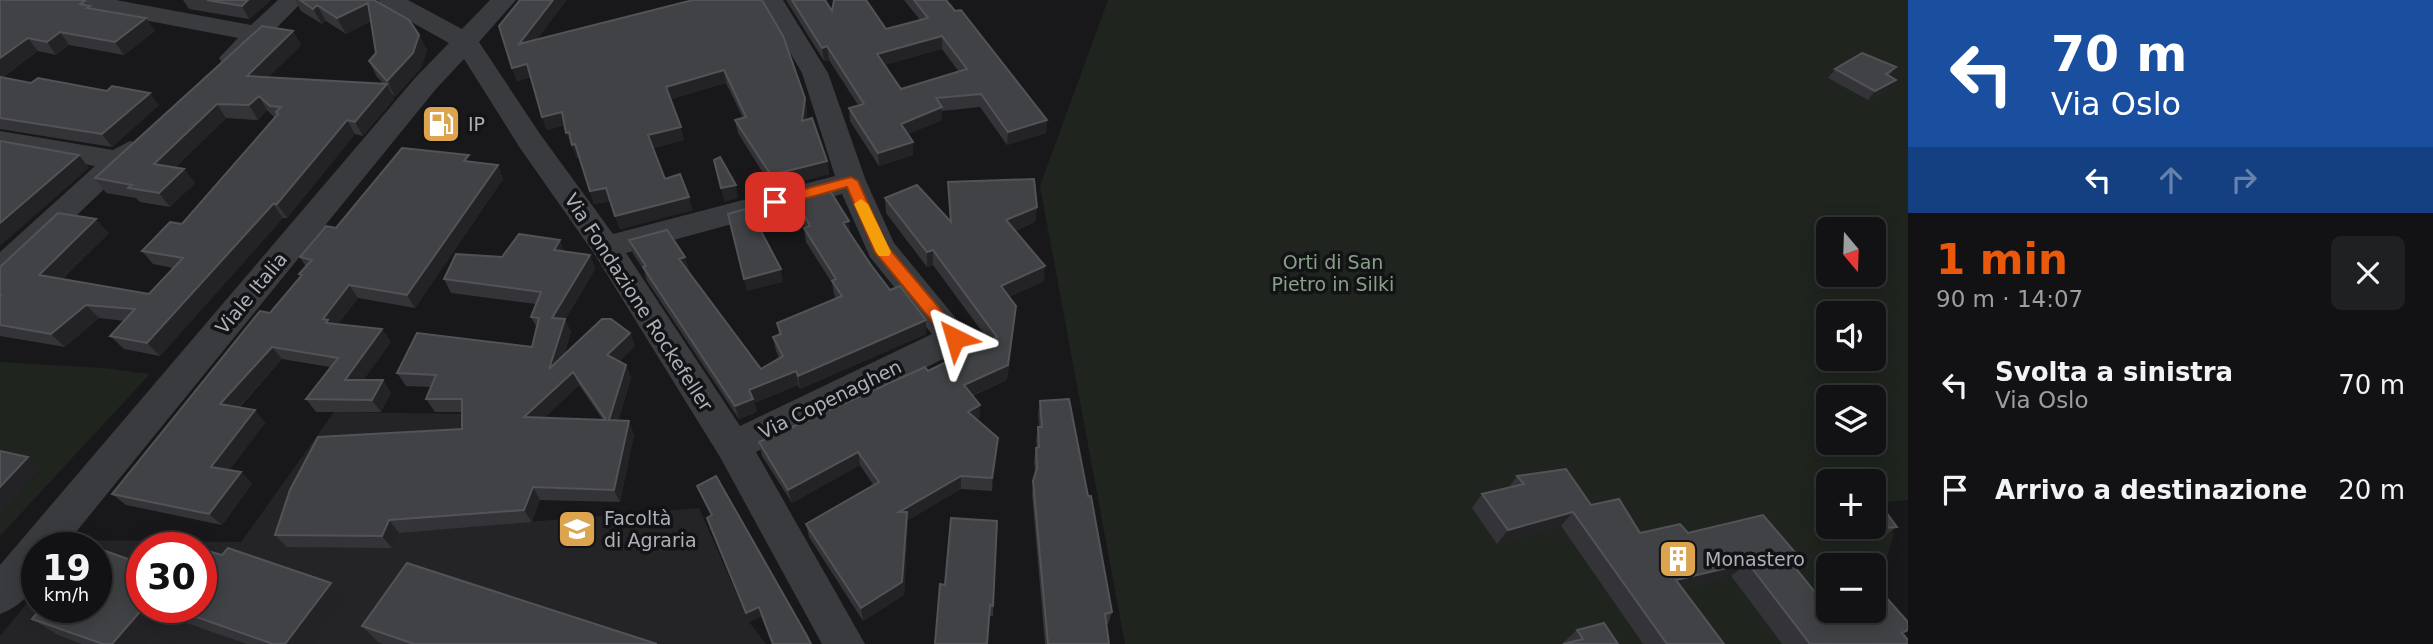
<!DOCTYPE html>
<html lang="it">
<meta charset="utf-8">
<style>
:root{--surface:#121214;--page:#1f2022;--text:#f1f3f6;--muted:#9c9ea0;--line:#313234;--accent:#ea580c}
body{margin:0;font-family:"DejaVu Sans",sans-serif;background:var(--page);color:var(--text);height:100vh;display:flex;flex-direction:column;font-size:26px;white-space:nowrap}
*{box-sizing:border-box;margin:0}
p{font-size:23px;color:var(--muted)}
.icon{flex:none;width:38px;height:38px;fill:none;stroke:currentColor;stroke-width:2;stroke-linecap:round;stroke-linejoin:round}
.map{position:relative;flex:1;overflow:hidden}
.sheet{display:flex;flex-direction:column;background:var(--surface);width:525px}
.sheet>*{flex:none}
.top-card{background:#1a4fa0;color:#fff;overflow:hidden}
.needle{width:46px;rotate:161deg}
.tools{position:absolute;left:1816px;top:217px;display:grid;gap:14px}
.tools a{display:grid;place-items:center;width:70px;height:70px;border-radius:10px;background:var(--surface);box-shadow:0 4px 18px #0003,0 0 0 2px var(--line);font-size:35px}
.speed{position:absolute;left:21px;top:532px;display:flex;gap:14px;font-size:35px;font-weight:700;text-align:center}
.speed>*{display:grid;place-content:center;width:91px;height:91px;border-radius:50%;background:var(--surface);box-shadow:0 4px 18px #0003,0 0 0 2px var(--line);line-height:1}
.speed small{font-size:18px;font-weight:400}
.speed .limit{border:10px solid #d22;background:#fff;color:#111}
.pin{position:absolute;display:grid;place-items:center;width:60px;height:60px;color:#fff;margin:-30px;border-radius:14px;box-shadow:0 4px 10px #0006}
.me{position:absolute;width:77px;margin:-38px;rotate:320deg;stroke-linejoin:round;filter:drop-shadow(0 0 5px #0008)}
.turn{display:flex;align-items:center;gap:24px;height:147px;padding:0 28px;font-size:32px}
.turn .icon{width:91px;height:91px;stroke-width:2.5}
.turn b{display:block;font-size:49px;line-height:60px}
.lanes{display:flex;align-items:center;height:66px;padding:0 28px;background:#0003;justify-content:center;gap:35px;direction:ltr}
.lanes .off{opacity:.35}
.round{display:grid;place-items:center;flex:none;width:74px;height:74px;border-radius:10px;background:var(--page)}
.headline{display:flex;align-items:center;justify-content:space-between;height:119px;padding:0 28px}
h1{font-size:42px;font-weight:700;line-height:52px;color:var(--accent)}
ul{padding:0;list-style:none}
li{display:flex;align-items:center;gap:21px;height:105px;padding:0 28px}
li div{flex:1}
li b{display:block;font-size:26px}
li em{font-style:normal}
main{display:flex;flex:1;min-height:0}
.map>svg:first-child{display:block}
</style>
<main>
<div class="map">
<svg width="1908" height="644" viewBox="0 0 1908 644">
<rect width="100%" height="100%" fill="#18181a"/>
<path fill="#242427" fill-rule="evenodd" d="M334,412L471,414L428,530L699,508L749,622L766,644H0V636L37,591V607H96V548H72L78,540L241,542ZM142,548H201V607H142Z"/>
<path fill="#1f241f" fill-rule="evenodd" d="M1108,0H1908V500L1874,503V481H1829V527H1874V509L1894,534L1887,557L1871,565H1829V608L1771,573L1626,546L1606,514L1497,544L1561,526L1643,644H1125L1040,186ZM1829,229H1874V275H1829ZM1829,313H1874V359H1829ZM1829,397H1874V443H1829Z
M0,362L103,368L150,374L0,536V515L42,469L0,460Z
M1731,576L1782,644H1698L1661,593Z"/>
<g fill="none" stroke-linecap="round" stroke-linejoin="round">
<path fill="#3a3b3e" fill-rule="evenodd" d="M64,0H116L251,25L278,0H304L241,64H223L219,58L238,38L76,7L67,5Z
M378,0H408L462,29L490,0H516L479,42L540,134L613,234L835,176L802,73L759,0H783L828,73L866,181L894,243L972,338L967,347L756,452L865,644H822L720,457L595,255L520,148L464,59L436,89L63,548H37C37,580 34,601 0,614V565L416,77L449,43L381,5ZM842,194L870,257L932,334L740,426L626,253Z
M0,131L113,150L130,141L140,144L144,151L11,278L0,282V252L95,166L0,149Z"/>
</g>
<path fill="#343438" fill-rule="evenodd" d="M0,0L85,1L93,9L155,31L124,55L69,45L56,55L38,51L2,78L159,105L112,147L0,129Z
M183,0H271L249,19L189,9Z
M295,0H374L419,35L427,50L421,68L395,97L391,93L394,99L363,136L355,134L287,218H283L160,356L124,349L110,336L125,321L99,318L65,347L0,336V267L109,233L62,279L149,294L173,268L153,264L142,251L182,224L275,118L267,110L258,120L226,118L176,167L184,169L195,183L170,207L140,202L136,198L106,193L95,178L293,31L301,45L268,77L384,84L377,77L369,61L376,53L371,21L346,34L326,21L322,24L301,11Z
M693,0L805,98L807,111L806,120L827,161L829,174L773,189L738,133L735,120L743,118L726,83L671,99L684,140L653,148L665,179L693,210L620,229L610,201L594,204L579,157L577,158L572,146H571L565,125L547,130L542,117L531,77L517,81L512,68L538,39Z
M786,0H825L832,11L886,29L920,20L904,0H946L1047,120L1046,133L1007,145L980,107L942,111V120L908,134L913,155L879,166L850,121L849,108L858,105L829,60L824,61ZM942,49L959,72L901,89L884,65Z
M1896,67L1889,76L1888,89L1868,100L1828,78L1835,69Z
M471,162L498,165L503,179L415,308L358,298L338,324L382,329L391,342L363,380H383L391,393L381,412H316L306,399L330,367L282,359L239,408L255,410L265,423L229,470L241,472L252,484L222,525L126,505L112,494L301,277L299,274L306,267L300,257L336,228Z
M948,182L1037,207L1035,222L1015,231L1044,281L1009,297L1016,306L1007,380L972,396L980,405L979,419L978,420L998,438L992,491L961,489L908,520L904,595L863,621L809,537L806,524L874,486L860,465L792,503L762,456L759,442L928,371L989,341L933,265L927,267L886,213L885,198L950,220Z
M794,195L850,234L871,265L926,334L800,389L798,385L754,403L757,412L739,419L647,281L644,270L633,254L629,240L685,257L689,271H688L761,369L779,358L776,351L773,337L779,335L777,323L836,299L834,294L832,283L806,242L804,228L805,227L796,209Z
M564,251L590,255L595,269L565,320L571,332L564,355L630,333L635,346L619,361L626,365L631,378L618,421L634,434L620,502L540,500L532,522L399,533L392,548L287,547L275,535L462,429V412H435L426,399L431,387L406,386L397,373L532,347L537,328L531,317L536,304L451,293L444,279L502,257ZM579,385L603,420L544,418Z
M1040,401L1112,612L1108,624H1106L1109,644H1045L1032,494L1035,475L1034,461L1036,448H1037L1036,441L1038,427H1039L1038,414Z
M1517,476L1591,505L1640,533H1688L1791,563L1822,601L1903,634L1908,644H1782L1731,576L1682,588L1724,644H1643L1561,526L1497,544L1472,508L1482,494L1508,488Z
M697,486L811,644H772L761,616L749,622L710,528L711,515L701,496Z
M1826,498H1829V526L1816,506Z
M997,521L993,616H990L945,585Z
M1829,527H1897L1886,535L1837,538Z
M222,555L331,583L349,600L316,644H247L172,618L150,644H82L58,635L32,619L142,607H201Z
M362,626L657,644H384L378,642Z
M1577,630L1618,644H1564V642Z"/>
<path fill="#232326" d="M248,0H271L249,19L242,6Z
M553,0H567L524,57L519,44Z
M368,3L376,18L346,34L337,18Z
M317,5L326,21L322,24L313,9Z
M146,18L155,31L124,55L115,42Z
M293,31L301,45L256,90L247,76Z
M60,32L69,45L56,55L47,42Z
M419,35L427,50L421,68L395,97L387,81Z
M942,36V49L878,67L877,54Z
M28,38L38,51L0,79V58Z
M827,46L829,60L824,61L822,48Z
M527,64L532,77L517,81L512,68Z
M724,70L726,83L669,100L666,87Z
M1896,80L1888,89L1868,100L1875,91Z
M387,84L394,99L363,136L355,122Z
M150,93L159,105L112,147L102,134Z
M259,96L267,110L258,120L249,105Z
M805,98L807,111L804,134L802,121Z
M217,104L226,118L165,178L154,164Z
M942,107V120L902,137L901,124Z
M562,112L566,125L547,130L542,117Z
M347,120L355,134L287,218L277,204Z
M1047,120L1046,133L1007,145L1008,132Z
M681,127L684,140L652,148L648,135Z
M569,132L575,144L580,157L577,158L572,146H571L566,133Z
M913,142V155L879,166L878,153Z
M79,155L89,168L0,246V223Z
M827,161L829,174L773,189L771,175Z
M498,165L503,179L415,308L407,295Z
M184,169L195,183L170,207L159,193Z
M736,185L738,198L724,202L721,188Z
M606,188L610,201L594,204L590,191Z
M689,197L693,210L620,229L615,216Z
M273,204L283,218L160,356L147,343Z
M1037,207L1035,222L1005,235L1006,220Z
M96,219L109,233L52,288L39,275Z
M849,221L850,235L843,223Z
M560,240L565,254L554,250Z
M933,250V265L927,267V252Z
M590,255L595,269L565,320L571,332L555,382L549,369L552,318Z
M685,257L689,271L683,273L679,259Z
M1045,266L1044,281L1000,301L1001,286Z
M781,269L783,282L747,291L744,279Z
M349,285L358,298L334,329L323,319Z
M86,305L99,318L65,347L51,334Z
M1016,306L1007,380L963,399L964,385L1008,365Z
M926,320V334L800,389L798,376Z
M382,329L391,342L354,393L345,380Z
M630,333L635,346L613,368L607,355Z
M272,347L282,359L231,416L220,404Z
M626,365L631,378L614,433L609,420Z
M796,371L798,385L754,403L757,412L739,419L735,406L749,390Z
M573,372L579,385L531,430L524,417Z
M383,380L391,393L381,412L372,400Z
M980,405L979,419L968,426V412Z
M255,410L265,423L223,479L211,467Z
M629,421L634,434L620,502L614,490Z
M998,438L997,452L992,491V478Z
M858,452L860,465L792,503L788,490Z
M28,457L42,469L0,515V487Z
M241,472L252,484L222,525L209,514Z
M961,476V489L908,520L904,595L863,621L861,608L899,512Z
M533,487L540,500L532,522L524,510Z
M1573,512L1561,526L1497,544L1508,530Z
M389,520L399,533L392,548L382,536Z
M1748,563L1731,576L1661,593L1676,580Z
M331,583L349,600L316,644H285Z
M144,607H158L172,618L150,644H112Z
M759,607L761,616L749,622L746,613Z"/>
<path fill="#414245" stroke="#525357" stroke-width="2" fill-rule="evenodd" d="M0,0H82L85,1L80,4L90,6L87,8L146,18L115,42L60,32L47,42L28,38L0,58Z
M207,0H248L242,6Z
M300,0H374L409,20L419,35L413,53L387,81L369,61L376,53L368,3L337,18L317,5L313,9Z
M520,0H553L519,44L693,0H762L783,36L805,98L802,121L812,118L827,161L771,175L735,120L746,117L724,70L666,87L681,127L648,135L665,179L680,174L689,197L615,216L606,188L590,191L575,144L572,145L569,132L566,133L562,112L542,117L527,64L512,68L499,26Z
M792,0H825L832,11L834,0H866L886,29L928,18L914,0H946L955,11L961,10L1047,120L1008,132L981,94L936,98L942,107L901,124L913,142L878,153L849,108L864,104L827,46L822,48ZM942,36L967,69L901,89L877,54Z
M262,26L293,31L247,76L387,84L355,122L347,120L277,204H273L147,343L110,336L135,309L86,305L51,334L0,325V296L1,295H0V267L58,213L96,219L39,275L149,294L183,258L142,251L170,222L182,224L278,114L276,112L281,107L270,106L259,96L249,105L217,104L154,164L184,169L159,193L128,188L132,185L95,178Z
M1862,53L1896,67L1886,74L1896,80L1875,91L1835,69Z
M0,77L31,83L38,78L107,91L112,86L150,93L102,134L0,118Z
M0,141L79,155L0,223Z
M402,148L469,155L464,161L498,165L407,295L349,285L323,319L328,320L326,323L382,329L345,380H383L372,400L306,399L338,358L272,347L220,404L255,410L211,467L241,472L209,514L112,494L260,311L270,313L302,275L299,274L312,260L300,257L326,226L336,228Z
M720,157L736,185L721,188L714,160Z
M1034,179L1037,207L1006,220L1045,266L1001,286L1016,306L1008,365L964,385L980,405L968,412L998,438L992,478L961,476L899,512H907L902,582L861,608L806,524L879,482L858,452L788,490L759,442L925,367L928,371L997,337L933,250L927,252L885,198L917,185L951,222L948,182Z
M827,186L849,221L843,223L871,265L890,290L900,286L926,320L798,376L796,371L749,390L753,399L735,406L643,267L646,266L629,240L667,230L685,257L679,259L761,369L783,356L773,337L781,334L777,323L842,296L832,281L836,279L804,228L810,226L794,195Z
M749,208L781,269L744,279L728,214Z
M519,234L560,240L554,250L590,255L552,318L565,319L549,369L602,319H611L630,333L607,355L626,365L609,420L629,421L614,490L533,487L524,510L389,520L382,536L275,535L290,490L318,437L462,429V399H426L436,375L397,373L417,333L532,347L539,318L531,317L541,292L444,279L456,254L502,257ZM573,372L606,420L524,417Z
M1069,399L1088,496H1091L1112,612L1105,614L1109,644H1048L1033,481L1037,468L1036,448L1039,447L1038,427H1042L1040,401Z
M0,451L28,457L0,487Z
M1566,469L1591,505L1619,499L1640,533L1680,524L1688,533L1763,515L1799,557L1789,560L1822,601L1829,600V611H1874V589L1878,588L1908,622V630L1902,633L1908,640V644H1810L1748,563L1676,580L1724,644H1667L1573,512L1508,530L1482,494L1524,484L1517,476Z
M716,476L807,636L811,644H773L759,607L746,613L707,518L712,515L697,486Z
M1874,496L1897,527L1847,530L1845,527H1874Z
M951,518L997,521L993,606L990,605L987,644H935L940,584L945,585Z
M97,548L142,564V607H144L112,644H103L32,619L42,607H96V550Z
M228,548L331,583L285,644H273L168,607H201V549L222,555Z
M407,563L657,644H414L362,626Z
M1604,623L1618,644H1563L1583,639L1577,630Z"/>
<path fill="#ea580c" stroke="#983908" stroke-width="2" d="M851,177L858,181L887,246L961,334V342H949L875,252L847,187L775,207L768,202L770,198Z"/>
<path fill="#f59e0b" d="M861,199L868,204L891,252L889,256H879L876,252L854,204Z"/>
<defs>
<g id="fuel-square" transform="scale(2.0125)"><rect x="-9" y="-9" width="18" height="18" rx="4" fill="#dca44e" stroke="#131315"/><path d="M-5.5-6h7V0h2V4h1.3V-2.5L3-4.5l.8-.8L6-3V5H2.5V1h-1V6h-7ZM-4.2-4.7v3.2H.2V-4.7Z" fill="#fff"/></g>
<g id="university-square" transform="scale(2.0125)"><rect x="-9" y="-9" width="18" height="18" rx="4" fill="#dca44e" stroke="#131315"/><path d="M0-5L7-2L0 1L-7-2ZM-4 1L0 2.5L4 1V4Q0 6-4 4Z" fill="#fff"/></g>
<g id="building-square" transform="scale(2.0125)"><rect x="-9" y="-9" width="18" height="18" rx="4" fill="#dca44e" stroke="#131315"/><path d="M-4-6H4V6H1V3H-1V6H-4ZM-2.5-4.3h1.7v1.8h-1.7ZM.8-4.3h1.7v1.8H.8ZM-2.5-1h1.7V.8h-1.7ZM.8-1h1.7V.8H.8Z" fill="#fff"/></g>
</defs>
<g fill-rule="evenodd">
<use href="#fuel-square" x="441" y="124"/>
<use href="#university-square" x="577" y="529"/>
<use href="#building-square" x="1678" y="559"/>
</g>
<g text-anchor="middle" stroke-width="7" stroke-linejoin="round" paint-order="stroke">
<g font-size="19" fill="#acb0b8" stroke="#131315" text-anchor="start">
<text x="468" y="131">IP</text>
<text x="604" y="525">Facoltà<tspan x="604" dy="22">di Agraria</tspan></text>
<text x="1705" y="566">Monastero</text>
</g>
<g font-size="19" fill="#86a186" stroke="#131315">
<text x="1333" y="269">Orti di San<tspan x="1333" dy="22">Pietro in Silki</tspan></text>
</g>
<g font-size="19" fill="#acb0b8" stroke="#131315">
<text transform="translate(251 293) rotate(-50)" y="7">Viale Italia</text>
<text transform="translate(639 302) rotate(57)" y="7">Via Fondazione Rockefeller</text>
<text transform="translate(830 399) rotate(-26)" y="7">Via Copenaghen</text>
</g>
</g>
</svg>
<div class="tools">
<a><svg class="needle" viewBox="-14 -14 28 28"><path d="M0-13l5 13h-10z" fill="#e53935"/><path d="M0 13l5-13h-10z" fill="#9c9ea0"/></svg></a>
<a><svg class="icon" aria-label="sound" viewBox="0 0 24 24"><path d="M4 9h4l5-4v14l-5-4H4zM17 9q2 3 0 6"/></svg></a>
<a><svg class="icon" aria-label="layers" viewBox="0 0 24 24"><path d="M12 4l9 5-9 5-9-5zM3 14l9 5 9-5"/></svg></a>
<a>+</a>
<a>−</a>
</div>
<div class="speed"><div>19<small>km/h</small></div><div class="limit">30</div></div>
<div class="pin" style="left:775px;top:202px;background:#d93025"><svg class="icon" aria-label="arrive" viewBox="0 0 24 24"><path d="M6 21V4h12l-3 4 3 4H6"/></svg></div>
<svg class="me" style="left:955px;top:338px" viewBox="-20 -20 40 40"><path d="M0-17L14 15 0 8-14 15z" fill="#ea580c" stroke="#fff" stroke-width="4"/></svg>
</div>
<section class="sheet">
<div class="top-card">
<div class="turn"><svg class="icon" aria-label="left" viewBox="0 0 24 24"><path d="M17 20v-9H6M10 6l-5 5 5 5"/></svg><div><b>70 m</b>Via Oslo</div></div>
<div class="lanes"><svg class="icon" aria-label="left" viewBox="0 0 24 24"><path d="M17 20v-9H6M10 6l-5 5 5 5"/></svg><svg class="icon off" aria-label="ahead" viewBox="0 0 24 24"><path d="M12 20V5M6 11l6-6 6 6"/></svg><svg class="icon off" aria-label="right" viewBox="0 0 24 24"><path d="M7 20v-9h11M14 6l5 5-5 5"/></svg></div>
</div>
<div class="headline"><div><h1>1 min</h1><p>90 m · 14:07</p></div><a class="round"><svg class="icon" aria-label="close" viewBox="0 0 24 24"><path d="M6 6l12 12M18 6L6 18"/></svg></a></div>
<ul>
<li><svg class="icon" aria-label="left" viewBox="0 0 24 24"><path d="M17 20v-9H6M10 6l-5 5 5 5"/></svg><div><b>Svolta a sinistra</b><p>Via Oslo</p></div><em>70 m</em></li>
<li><svg class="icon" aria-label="arrive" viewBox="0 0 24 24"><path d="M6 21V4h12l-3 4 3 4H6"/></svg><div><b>Arrivo a destinazione</b></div><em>20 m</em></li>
</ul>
</section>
</main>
